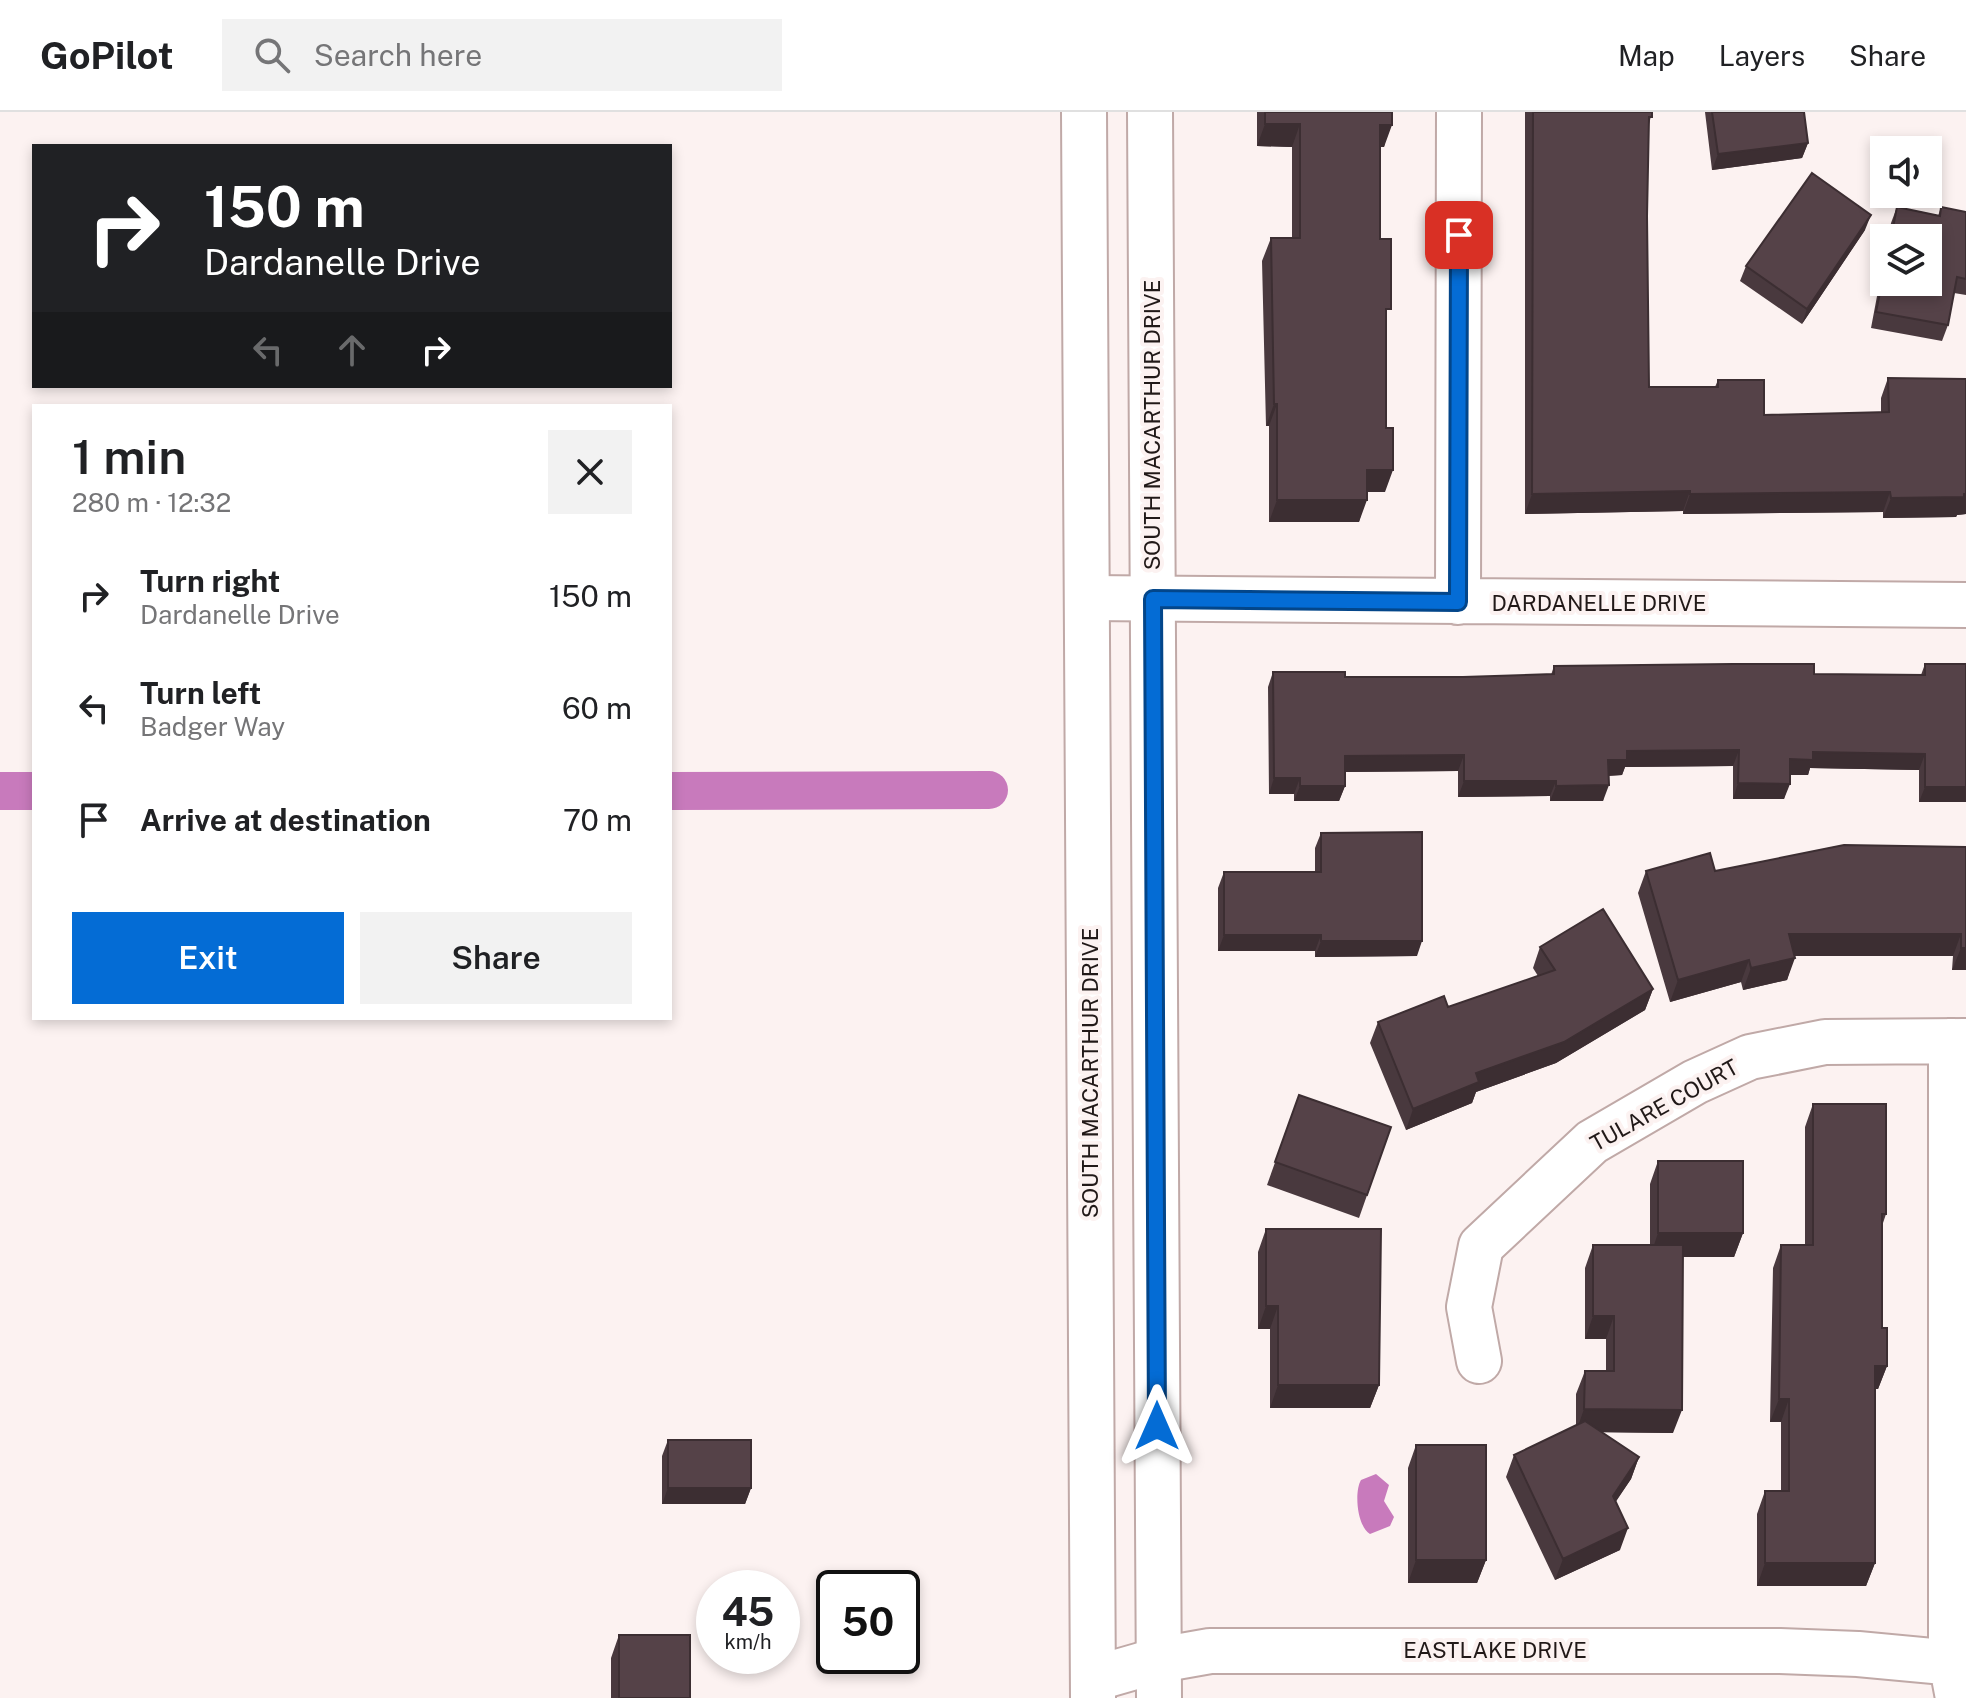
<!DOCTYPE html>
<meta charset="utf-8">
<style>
:root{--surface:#fff;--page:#f2f2f2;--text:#202124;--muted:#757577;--line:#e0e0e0;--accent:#046cd5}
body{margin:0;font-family:"Public Sans",sans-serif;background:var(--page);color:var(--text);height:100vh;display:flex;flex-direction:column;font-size:30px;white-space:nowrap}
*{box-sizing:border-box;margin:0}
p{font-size:26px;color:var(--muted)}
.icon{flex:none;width:44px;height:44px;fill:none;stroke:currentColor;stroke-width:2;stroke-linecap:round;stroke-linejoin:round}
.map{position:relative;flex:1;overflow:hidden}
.drawer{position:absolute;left:32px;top:292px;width:640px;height:616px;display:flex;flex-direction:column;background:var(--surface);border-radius:0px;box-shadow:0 4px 12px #0003}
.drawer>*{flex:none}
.top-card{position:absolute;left:32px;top:32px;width:640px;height:244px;border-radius:0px;box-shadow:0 4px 12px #0003;background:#202124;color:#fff;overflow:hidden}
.tools{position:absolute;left:1870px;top:24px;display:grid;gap:16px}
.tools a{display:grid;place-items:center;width:72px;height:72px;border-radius:0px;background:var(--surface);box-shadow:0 4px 12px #0003;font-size:40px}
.speed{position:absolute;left:696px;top:1458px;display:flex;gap:16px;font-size:40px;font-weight:700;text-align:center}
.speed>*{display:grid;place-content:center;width:104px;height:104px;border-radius:50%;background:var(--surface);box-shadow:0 4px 12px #0003;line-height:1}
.speed small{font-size:20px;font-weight:400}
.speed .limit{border:4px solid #111;border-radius:12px;background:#fff;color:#111}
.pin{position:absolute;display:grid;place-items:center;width:68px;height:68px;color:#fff;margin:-34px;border-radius:16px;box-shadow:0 4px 12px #0006}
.me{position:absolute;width:88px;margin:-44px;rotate:0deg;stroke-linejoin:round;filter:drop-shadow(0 0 6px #0008)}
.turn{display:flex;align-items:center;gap:28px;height:168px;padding:0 40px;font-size:36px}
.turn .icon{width:104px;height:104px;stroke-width:2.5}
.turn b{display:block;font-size:56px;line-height:68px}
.lanes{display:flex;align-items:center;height:76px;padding:0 40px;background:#0003;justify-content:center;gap:40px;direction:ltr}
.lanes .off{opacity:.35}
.round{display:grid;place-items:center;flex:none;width:84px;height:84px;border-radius:0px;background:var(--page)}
.summary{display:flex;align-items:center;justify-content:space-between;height:136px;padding:0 40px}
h1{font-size:48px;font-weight:600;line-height:60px}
.action{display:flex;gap:16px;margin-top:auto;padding:16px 40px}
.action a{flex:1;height:92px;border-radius:0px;background:var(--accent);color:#fff;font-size:32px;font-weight:600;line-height:92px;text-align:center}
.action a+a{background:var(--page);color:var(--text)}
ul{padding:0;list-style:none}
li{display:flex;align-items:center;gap:24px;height:112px;padding:0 40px}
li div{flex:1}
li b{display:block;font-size:30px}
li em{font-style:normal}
header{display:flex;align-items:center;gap:48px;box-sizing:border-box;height:112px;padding:0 40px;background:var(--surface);border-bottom:2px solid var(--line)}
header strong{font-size:38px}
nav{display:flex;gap:44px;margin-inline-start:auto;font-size:28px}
.search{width:560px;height:72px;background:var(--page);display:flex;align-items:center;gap:20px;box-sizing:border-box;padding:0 28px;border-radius:0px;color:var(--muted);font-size:30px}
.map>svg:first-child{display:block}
</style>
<header>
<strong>GoPilot</strong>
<div class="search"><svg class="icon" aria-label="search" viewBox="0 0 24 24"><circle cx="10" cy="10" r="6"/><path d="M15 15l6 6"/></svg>Search here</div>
<nav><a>Map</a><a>Layers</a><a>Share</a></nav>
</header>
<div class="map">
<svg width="1966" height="1586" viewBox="0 0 1966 1586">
<rect width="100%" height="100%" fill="#fcf2f1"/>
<path fill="#c87abc" d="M1376,1362L1389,1373L1384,1389L1394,1405L1390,1414L1370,1422C1357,1414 1354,1380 1361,1368Z"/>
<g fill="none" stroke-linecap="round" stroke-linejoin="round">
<path stroke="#c87abc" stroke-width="38" d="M0,679H34
M670,679L989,678"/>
<g stroke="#c0a9a7" stroke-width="48">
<path id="minor" d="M1087,486L1966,493
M1458,490L1459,0
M1951,929V1549L1958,1586
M1479,1249L1469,1195L1481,1134L1592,1030L1695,970L1750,945L1825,930L1966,929
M1093,1567L1159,1548L1210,1539H1780L1858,1542L1966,1552"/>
</g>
<g stroke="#c0a9a7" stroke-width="48">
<path id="major" d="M1084,0L1093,1586
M1150,0L1159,1586"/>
</g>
<use href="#minor" stroke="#fff" stroke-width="44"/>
<use href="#major" stroke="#fff" stroke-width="44"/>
</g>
<path fill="#49393e" d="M1257,0H1392L1384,35H1380V127L1386,209L1385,380H1367L1359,410H1269V314H1266L1262,149L1271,126H1292V35L1257,34Z
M1525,0H1652L1648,16L1647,104L1649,275H1715L1718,268L1764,303L1881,300V286L1888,266L1966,267V402L1957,403L1956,405L1883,406V400L1683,402V399L1525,402Z
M1705,0H1804L1808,31L1802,46L1712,58Z
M1897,95L1938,104L1941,95L1966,100V183L1954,181L1948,213L1942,229L1871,216L1884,147V170L1928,126H1888L1891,111Z
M1865,118L1802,212L1740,169L1746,154Z
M1925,552L1966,690H1919V658L1810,656L1808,663H1790L1784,687H1733V654L1625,655L1622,663L1608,664L1603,689H1550V684L1458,685V659L1345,660V674L1339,689H1294V682H1269L1268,575L1273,560L1345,565H1463L1551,563L1554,554L1814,562L1921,563Z
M1321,721L1417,844L1315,845V839H1218V776L1224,760H1315V736Z
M1966,735V858H1952L1953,844H1794L1787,868L1743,878L1741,870L1670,890L1638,781L1646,759H1715Z
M1540,835L1653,877L1645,898L1556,951L1476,980L1472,991L1406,1018L1370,931L1378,910L1448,895L1538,864L1533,856Z
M1299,983L1391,1015L1359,1106L1267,1073Z
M1813,992L1886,1102L1882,1114V1216L1887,1254L1878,1277H1875V1451L1866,1474H1757V1402L1765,1379H1781V1310H1770L1773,1156L1781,1133H1805V1015Z
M1658,1049L1743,1121L1734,1145H1683L1673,1321L1602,1320L1639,1345L1631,1367L1615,1390L1620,1438L1555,1468L1506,1365L1514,1343L1576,1313V1282L1585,1259H1606V1227H1585V1156L1593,1133H1650V1072Z
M1266,1117L1379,1273L1370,1296H1270V1217H1258V1140Z
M668,1328L751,1376L745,1392H662V1344Z
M1416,1333L1486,1448L1477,1471H1408V1356Z
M619,1523L690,1586H611V1546Z"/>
<path fill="#3c2e32" d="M1265,12H1300L1292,35L1257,34Z
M1380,13H1392L1384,35H1372Z
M1808,31L1802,46L1712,58L1718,42Z
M1871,103L1865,118L1802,212L1807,197Z
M1274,292H1277L1269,314H1266Z
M1367,358H1393L1385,380H1359Z
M1690,379L1683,399L1525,402L1532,382Z
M1890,380L1883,400L1683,402L1690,382Z
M1966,382V402L1957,403L1956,405L1883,406L1891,386Z
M1277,388H1367L1359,410H1269Z
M1739,638L1733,654L1625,655L1622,663L1602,664L1608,648L1627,639Z
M1813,640L1925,642L1919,658L1810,656L1808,663H1784L1790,647Z
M1464,643L1458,659L1339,660L1345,644Z
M1274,666H1300L1294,682H1269Z
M1464,669H1556L1550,684L1458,685Z
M1738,671L1790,672L1784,687H1733Z
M1609,673L1603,689H1550L1556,674Z
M1300,674H1345L1339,689H1294Z
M1925,675H1966V690H1919Z
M1789,822H1961L1953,844H1781Z
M1224,823H1321L1315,839H1218Z
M1321,829H1422L1417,844L1315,845Z
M1961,836H1966V858H1952Z
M1795,846L1787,868L1743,878L1751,856Z
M1749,848L1741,870L1670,890L1678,868Z
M1653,877L1645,898L1556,951L1476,980L1472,991L1406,1018L1413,997L1476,961Z
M1658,1121H1743L1734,1145H1650Z
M1266,1194H1278L1270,1217H1258Z
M1593,1204H1614L1606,1227H1585Z
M1875,1254H1887L1878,1277H1867Z
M1278,1273H1379L1370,1296H1270Z
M1779,1287H1789L1781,1310H1770Z
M1584,1297L1682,1298L1673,1321L1576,1320Z
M1639,1345L1631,1367L1605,1406L1613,1384Z
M668,1376H751L745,1392H662Z
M1628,1416L1620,1438L1555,1468L1563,1447Z
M1416,1448H1486L1477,1471H1408Z
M1765,1451H1875L1866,1474H1757Z"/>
<path fill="#554248" stroke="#3c2e32" stroke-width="2" d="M1265,0H1392V13H1380V127H1391V197H1386V316H1393V358H1367V388H1277V292H1274L1271,126H1300V12H1265Z
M1533,0H1652V5H1649L1647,104L1649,275H1718V268H1764V303L1889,300L1888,266L1966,267V382H1964V385L1891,386L1890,380L1690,382V379L1532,382Z
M1712,0H1804L1808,31L1718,42Z
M1812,61L1871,103L1807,197L1746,154Z
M1897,95L1940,104L1941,95L1966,100V167L1957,165L1948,213L1876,200L1884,161V170H1928V126H1891Z
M1732,552H1814V562L1925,563V552H1966V675H1925V642L1813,640V648L1790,647V672L1738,671L1739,638L1627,639V648H1608L1609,673L1556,674V669H1464V643L1345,644V674H1300V666H1274L1273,560H1345V565H1463L1554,562V554Z
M1422,720V829H1321V823H1224V760H1321V721Z
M1844,733L1966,735V836H1961V822H1789L1795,846L1751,856L1749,848L1678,868L1646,759L1710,741L1715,759Z
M1603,797L1653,877L1564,930L1476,961L1479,970L1413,997L1378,910L1444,884L1448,895L1555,858L1540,835Z
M1299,983L1391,1015L1367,1083L1275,1050Z
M1813,992H1886V1102H1882V1216H1887V1254H1875V1451H1765V1379H1789V1287H1779L1781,1133H1813Z
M1658,1049H1743V1121H1658Z
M1266,1117H1381L1379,1273H1278V1194H1266Z
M1593,1133H1683L1682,1298L1584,1297L1585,1259H1614V1204H1593Z
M1585,1309L1639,1345L1613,1384L1628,1416L1563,1447L1514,1343Z
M668,1328H751V1376H668Z
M1416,1333H1486V1448H1416Z
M619,1523H690V1586H619Z"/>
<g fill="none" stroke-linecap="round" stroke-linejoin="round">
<g stroke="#03468a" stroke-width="20">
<path id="route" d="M1157,1314L1153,487L1458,490L1459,123"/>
</g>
<use href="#route" stroke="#046cd5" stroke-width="14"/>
</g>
<g text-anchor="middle" stroke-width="8" stroke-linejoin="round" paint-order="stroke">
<g font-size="22" fill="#211918" stroke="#fcf2f1">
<text transform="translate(1152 313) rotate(-90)" y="8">SOUTH MACARTHUR DRIVE</text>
<text x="1599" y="499">DARDANELLE DRIVE</text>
<text transform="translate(1090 961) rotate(-90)" y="8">SOUTH MACARTHUR DRIVE</text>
<text transform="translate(1664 993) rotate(-29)" y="8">TULARE COURT</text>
<text x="1495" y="1546">EASTLAKE DRIVE</text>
</g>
</g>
</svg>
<div class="tools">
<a><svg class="icon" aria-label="sound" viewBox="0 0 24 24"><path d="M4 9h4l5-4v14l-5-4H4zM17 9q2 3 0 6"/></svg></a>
<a><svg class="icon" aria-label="layers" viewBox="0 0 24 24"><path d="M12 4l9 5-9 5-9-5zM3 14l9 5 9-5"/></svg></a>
</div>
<div class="speed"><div>45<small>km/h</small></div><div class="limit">50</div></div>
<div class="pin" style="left:1459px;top:123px;background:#d93025"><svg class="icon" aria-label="arrive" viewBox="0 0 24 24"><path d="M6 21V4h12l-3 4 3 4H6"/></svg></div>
<svg class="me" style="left:1157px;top:1314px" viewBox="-20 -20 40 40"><path d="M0-17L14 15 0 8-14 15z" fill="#046cd5" stroke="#fff" stroke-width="4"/></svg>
<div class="top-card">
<div class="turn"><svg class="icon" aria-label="right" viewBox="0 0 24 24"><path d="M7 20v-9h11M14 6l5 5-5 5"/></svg><div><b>150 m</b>Dardanelle Drive</div></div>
<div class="lanes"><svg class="icon off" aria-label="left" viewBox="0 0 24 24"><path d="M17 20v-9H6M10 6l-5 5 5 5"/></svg><svg class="icon off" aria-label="ahead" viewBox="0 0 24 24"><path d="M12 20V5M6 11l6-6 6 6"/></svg><svg class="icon" aria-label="right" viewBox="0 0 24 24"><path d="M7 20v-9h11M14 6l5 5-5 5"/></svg></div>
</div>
<section class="drawer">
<div class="summary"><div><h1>1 min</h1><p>280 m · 12:32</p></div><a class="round"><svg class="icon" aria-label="close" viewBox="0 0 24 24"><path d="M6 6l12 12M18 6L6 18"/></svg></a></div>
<ul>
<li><svg class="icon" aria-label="right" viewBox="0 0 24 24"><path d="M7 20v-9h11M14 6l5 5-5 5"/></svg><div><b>Turn right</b><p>Dardanelle Drive</p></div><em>150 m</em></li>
<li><svg class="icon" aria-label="left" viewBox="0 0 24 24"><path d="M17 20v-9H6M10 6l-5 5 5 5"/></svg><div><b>Turn left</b><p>Badger Way</p></div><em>60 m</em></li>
<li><svg class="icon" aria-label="arrive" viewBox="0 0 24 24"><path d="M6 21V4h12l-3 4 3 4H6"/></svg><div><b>Arrive at destination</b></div><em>70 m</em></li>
</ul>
<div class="action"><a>Exit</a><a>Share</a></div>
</section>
</div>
